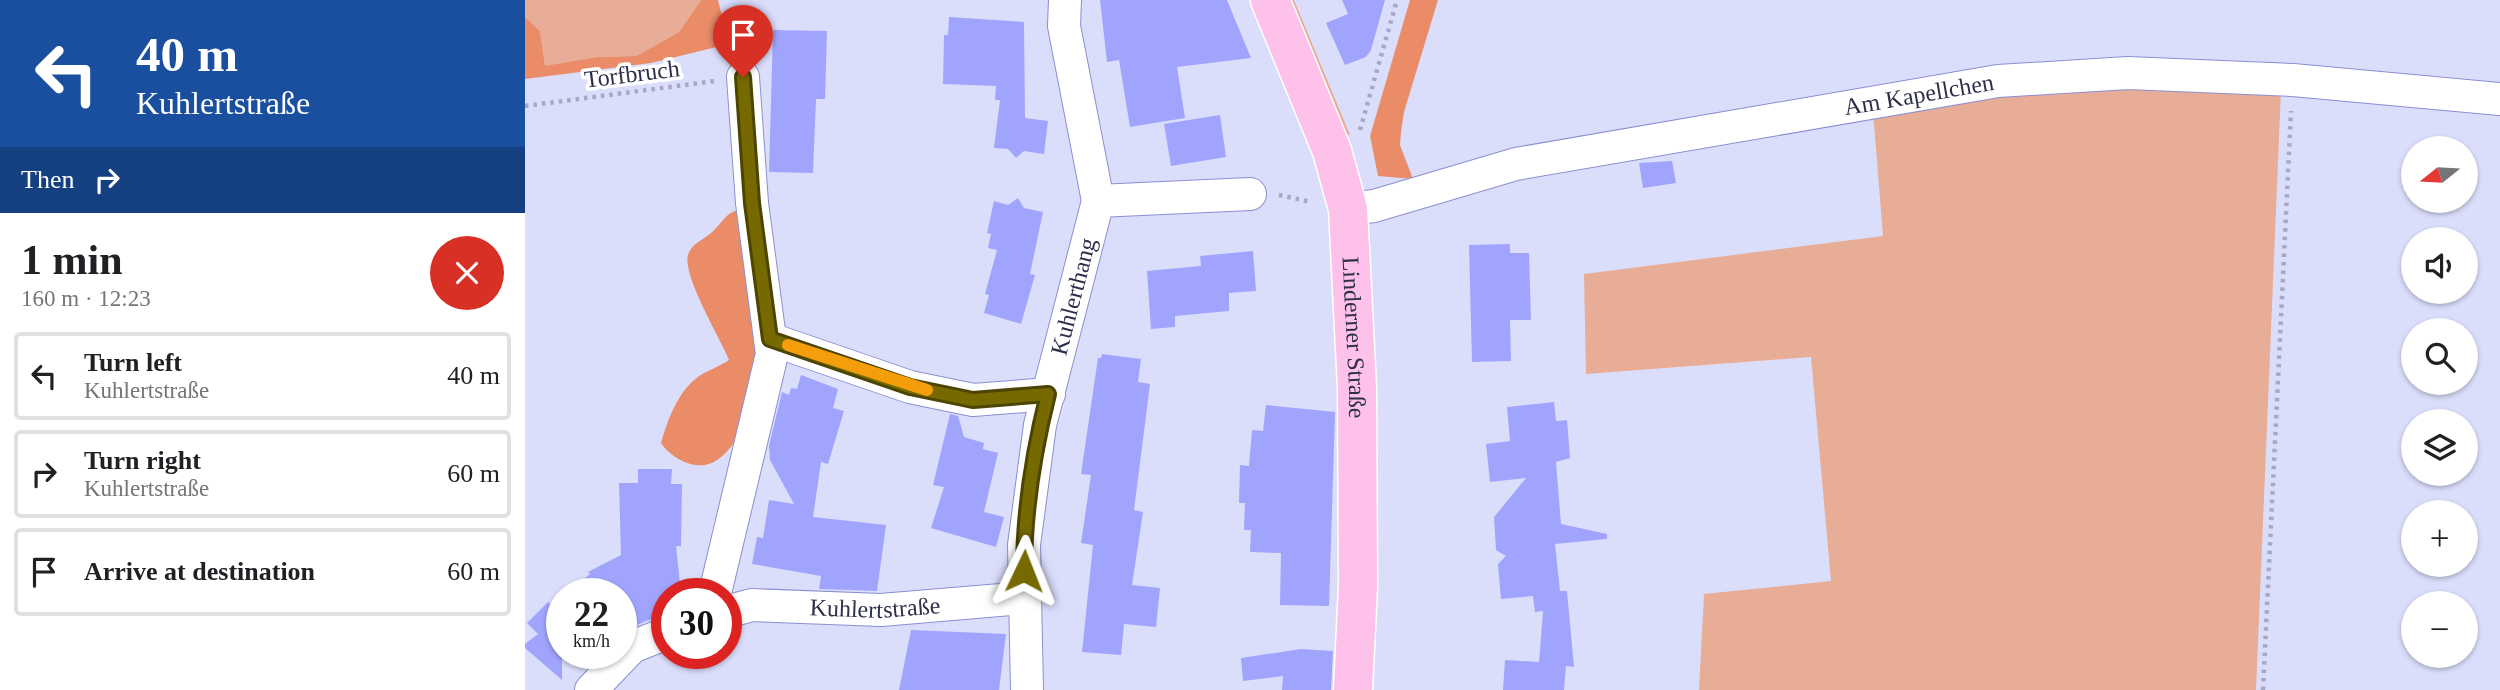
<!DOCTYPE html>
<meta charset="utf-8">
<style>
:root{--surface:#fff;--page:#f2f2f2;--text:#202124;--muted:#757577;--line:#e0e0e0}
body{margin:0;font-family:Georgia,serif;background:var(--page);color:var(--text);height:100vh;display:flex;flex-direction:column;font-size:26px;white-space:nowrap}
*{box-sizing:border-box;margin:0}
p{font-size:23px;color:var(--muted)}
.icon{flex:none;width:38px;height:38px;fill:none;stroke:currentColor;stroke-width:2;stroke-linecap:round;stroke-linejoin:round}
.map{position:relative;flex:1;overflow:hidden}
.drawer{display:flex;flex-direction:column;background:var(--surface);width:525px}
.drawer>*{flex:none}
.guide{background:#1a4fa0;color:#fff;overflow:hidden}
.needle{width:46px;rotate:252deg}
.buttons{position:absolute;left:1876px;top:136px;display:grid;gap:14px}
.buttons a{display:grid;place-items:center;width:77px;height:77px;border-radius:50%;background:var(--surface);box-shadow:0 2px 5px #0004;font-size:35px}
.speed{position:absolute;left:21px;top:578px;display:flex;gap:14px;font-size:35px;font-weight:700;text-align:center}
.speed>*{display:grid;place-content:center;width:91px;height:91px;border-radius:50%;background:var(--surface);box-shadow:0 2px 5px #0004;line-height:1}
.speed small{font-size:18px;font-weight:400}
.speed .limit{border:10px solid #d22;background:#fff;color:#111}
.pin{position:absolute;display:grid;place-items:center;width:60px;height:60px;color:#fff;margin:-72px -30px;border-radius:50% 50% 50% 0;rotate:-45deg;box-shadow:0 0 7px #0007}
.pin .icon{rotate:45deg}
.me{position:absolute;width:77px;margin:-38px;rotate:2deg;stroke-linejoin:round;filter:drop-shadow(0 0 5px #0008)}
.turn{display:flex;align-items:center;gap:24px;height:147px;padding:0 21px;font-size:32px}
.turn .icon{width:91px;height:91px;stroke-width:2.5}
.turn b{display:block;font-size:49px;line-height:60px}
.then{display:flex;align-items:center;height:66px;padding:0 21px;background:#0003;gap:14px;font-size:26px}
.round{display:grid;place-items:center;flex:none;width:74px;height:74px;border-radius:37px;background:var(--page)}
.overview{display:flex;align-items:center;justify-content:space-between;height:119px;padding:0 21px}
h1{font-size:42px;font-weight:700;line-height:52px}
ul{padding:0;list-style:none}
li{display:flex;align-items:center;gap:21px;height:88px;margin:0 14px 10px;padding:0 7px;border:4px solid var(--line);border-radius:7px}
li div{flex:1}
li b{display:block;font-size:26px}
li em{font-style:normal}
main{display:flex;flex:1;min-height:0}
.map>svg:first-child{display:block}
</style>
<main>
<section class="drawer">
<div class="guide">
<div class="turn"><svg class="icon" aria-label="left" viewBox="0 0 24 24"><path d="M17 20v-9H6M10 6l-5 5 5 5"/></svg><div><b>40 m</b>Kuhlertstraße</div></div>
<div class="then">Then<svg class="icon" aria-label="right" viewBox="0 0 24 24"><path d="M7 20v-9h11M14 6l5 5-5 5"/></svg></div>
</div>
<div class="overview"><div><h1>1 min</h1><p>160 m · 12:23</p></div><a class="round" style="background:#d93025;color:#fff"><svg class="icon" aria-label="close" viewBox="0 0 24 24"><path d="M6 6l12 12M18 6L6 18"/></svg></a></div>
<ul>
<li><svg class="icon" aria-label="left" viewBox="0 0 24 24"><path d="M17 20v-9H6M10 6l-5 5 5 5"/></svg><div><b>Turn left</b><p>Kuhlertstraße</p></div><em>40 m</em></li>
<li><svg class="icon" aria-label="right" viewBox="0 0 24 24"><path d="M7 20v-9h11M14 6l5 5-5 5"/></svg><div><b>Turn right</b><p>Kuhlertstraße</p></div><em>60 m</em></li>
<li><svg class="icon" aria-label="arrive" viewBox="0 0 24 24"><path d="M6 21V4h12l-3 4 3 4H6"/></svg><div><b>Arrive at destination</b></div><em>60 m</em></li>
</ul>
</section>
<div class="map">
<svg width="1975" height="690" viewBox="0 0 1975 690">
<rect width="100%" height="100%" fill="#dbdefb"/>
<path fill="#e8ad97" d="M0,0H176L154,32L111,56L73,57L20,67L15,31L0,17Z
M758,0H769L825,135L815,136Z
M1536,87L1756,90L1731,690H1174L1179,594L1306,581L1286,357L1061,374L1059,274L1358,236L1348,112Z"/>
<path fill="#eb8c68" d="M176,0H193L204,44L126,63L0,79V17L15,31L20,66L73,57L111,56L154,32Z
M885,0H913L879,112L876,132L875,145L888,179L853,176L845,136Z
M219,209C223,257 234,318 233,365C232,395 211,471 171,465C159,464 143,454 136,443C143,419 153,391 174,376C183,370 194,367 204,360C195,338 157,275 163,255C166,244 178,240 186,233C199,222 200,211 219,209Z"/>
<path fill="#a1a4fd" d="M575,0H702L726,58L652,67L660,118L605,127L594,60L582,62Z
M817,0H860L846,50L841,57L820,65L801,23L823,14Z
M424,17L499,22L500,118L523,121L519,154L499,151L491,158L483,149L469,148L475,100H470L471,86L418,84L419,35H423Z
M248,30L302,31L300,99H291L288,173L244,172Z
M695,115L701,157L646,166L639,124Z
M1147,161L1151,183L1118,188L1114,163Z
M493,198L499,208L518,212L505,274L510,275L496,324L459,313L464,295L460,294L472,250L463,248L466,234L462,233L469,201L483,205Z
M985,244V253H1004L1006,320H985L986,361L947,362L944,245Z
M728,251L731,291L704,293V311L650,316V327L626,329L622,271L676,266L675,256Z
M577,354L616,359L613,382L625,384L609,510L618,512L607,585L635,588L631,627L599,624L596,655L557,652L568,545L556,543L566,475L556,474L573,358H576Z
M276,375L313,389L308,408L319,411L303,464L296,462L288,517L361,525L352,591L294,589L296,576L227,564L232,537L238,538L244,500L269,504L245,460L244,446L257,392L264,395L266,388L272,389Z
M1029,402L1031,421L1042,420L1045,458L1031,462L1036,524L1082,534V539L1030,544L1035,591H1042L1049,667L1041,666L1039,690H978L980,660L1014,662L1018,611L1010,612L1008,596L976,599L973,564L981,556L971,550L969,517L1001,478L965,482L961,444L985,441L982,407Z
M741,405L810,412L804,606L755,605L756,553L725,552L726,530H719L720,503H714L715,465L724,466L727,430L738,431Z
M425,414L433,416L439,437L459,443L458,449L473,453L459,512L479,517L471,547L406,528L419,487L408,485Z
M113,469H147L146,484H157L156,546H151L156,593H142V612L96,632V593H43L65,574L63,572L96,555L94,483H113Z
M23,602L37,615V680L0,648V644L13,634L2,623Z
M386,630L481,634L474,690H374Z
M776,649L808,651L806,690H757L758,676L718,681L716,658Z"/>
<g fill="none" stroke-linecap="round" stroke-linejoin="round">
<g stroke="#8b8fd2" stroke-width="34">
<g id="minor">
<path d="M540,0L539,26L573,201"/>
<path id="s1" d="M823,209L849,206L991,164L1473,81L1603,73L1768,80L1975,99"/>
<path d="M245,339L385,387L448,400L524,394"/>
<path d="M190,593L247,354L227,203L218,77"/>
<path id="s2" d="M201,612L227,605L356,610L499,598"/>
<path d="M66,690L107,647L142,633"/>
<path id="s3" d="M502,690L499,545L515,425L573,201L725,194"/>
</g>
</g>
<g stroke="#fff" stroke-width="41">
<g id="major">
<path id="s4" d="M745,0L807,151L823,209L832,388L833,586L828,690"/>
</g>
</g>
<path stroke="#a6a9c6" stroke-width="4.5" stroke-dasharray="3.5 5" stroke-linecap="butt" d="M0,106L190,81
M835,130L872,0
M754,195L786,202
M1738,690L1766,111"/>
<use href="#minor" stroke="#fff" stroke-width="32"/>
<use href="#major" stroke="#fec1e9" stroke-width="38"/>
</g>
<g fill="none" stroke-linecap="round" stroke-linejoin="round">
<g stroke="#4c4400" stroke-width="18">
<path id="route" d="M218,77L227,203L245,339L385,387L448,400L523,394C509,450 499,513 499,571"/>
</g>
<use href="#route" stroke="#756900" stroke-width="12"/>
<path stroke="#f59e0b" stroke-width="12" d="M263,345L402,390"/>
</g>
<g text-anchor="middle" stroke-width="7" stroke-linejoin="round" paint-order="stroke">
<g font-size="24" fill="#2d2f4b" stroke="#fff">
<text transform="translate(107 74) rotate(-7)" y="8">Torfbruch</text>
<text dy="8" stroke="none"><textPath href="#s1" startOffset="583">Am Kapellchen</textPath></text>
<text dy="8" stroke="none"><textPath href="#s3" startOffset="399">Kuhlerthang</textPath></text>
<text dy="8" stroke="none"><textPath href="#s4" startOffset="352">Linderner Straße</textPath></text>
<text dy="8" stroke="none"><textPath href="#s2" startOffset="150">Kuhlertstraße</textPath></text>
</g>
</g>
</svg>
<div class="buttons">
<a><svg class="needle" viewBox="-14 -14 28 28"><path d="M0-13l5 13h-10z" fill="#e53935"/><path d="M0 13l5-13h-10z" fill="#757577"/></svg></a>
<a><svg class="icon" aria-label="sound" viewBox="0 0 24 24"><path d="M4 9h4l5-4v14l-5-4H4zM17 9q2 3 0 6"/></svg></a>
<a><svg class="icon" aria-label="search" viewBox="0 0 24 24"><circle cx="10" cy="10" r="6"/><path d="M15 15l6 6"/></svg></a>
<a><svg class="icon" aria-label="layers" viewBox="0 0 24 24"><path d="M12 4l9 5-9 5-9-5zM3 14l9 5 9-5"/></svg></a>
<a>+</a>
<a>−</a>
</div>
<div class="speed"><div>22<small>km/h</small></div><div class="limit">30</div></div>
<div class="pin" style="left:218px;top:77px;background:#d93025"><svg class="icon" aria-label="arrive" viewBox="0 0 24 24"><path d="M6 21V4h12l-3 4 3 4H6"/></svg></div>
<svg class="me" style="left:499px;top:571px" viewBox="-20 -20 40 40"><path d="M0-17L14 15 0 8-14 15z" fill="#756900" stroke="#fff" stroke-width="4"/></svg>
</div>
</main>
